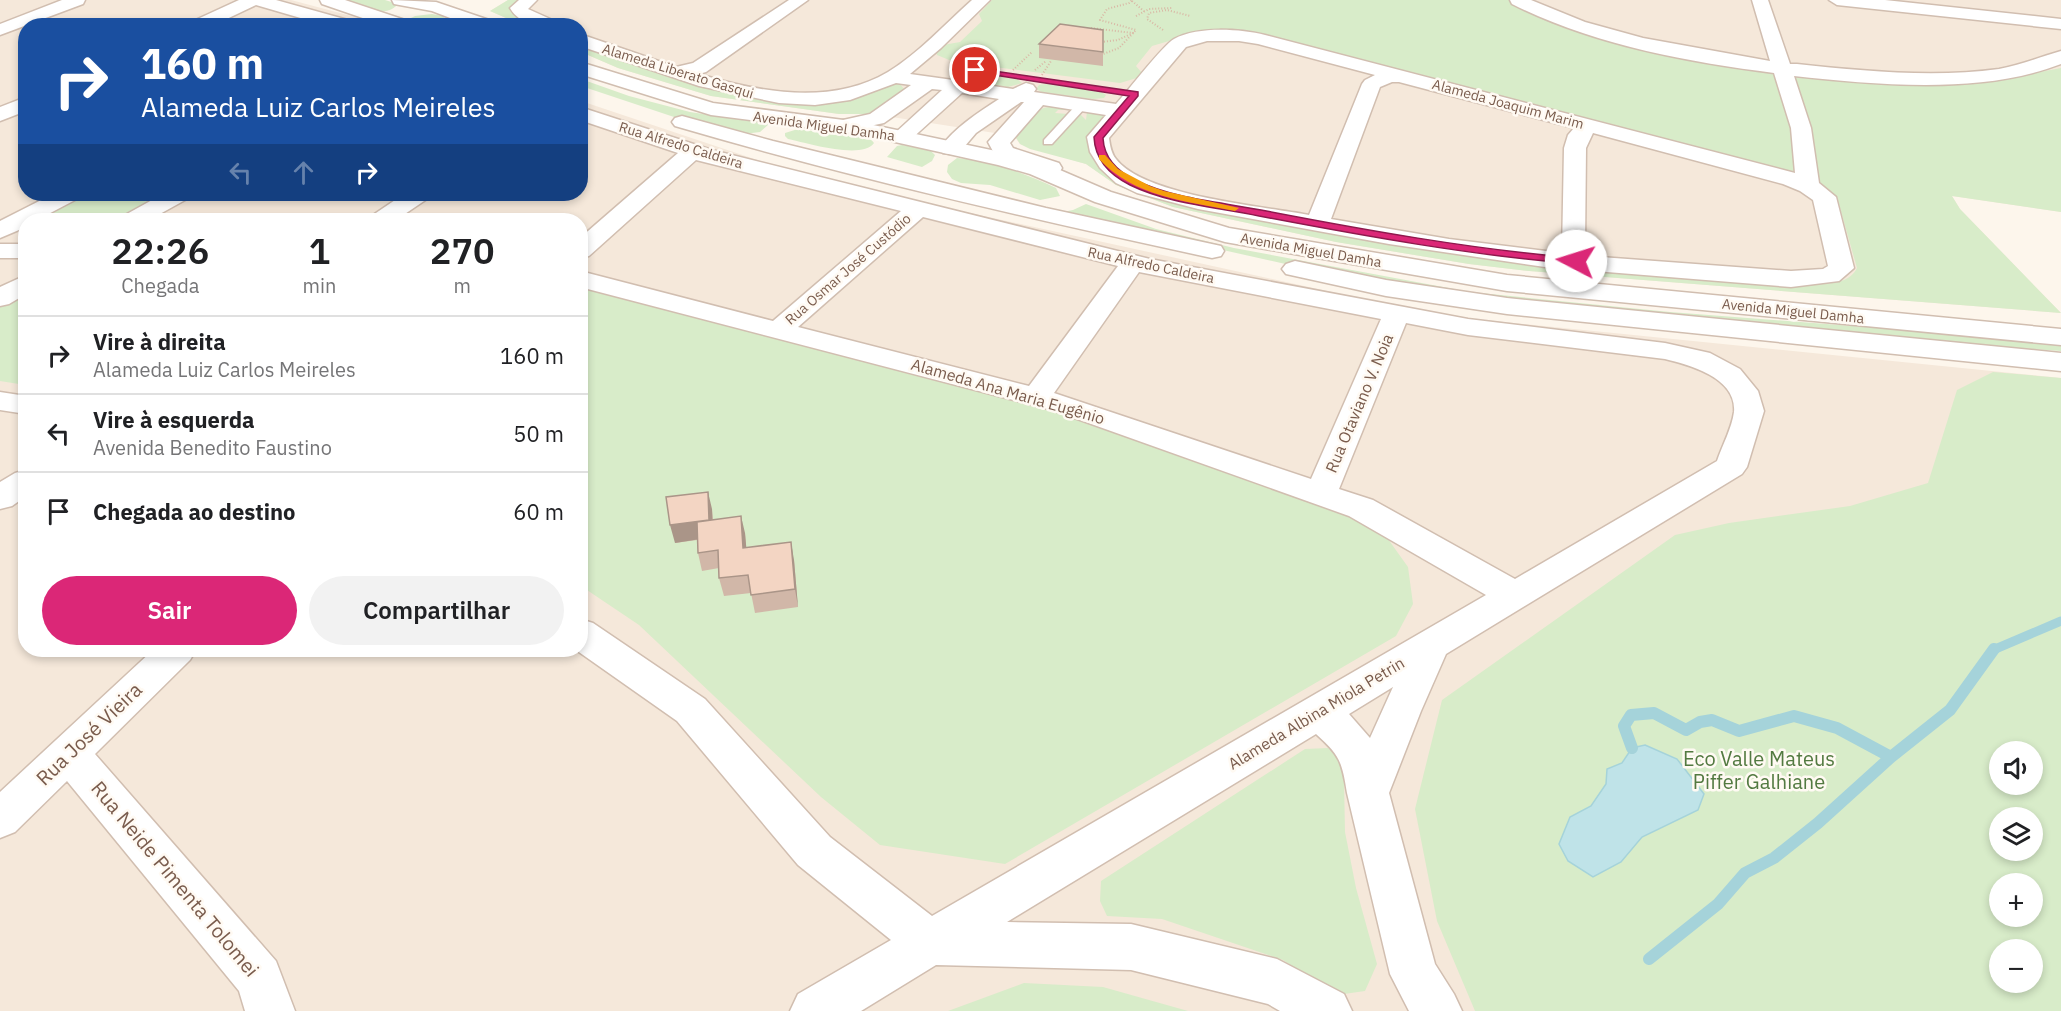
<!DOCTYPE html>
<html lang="pt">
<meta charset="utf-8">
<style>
:root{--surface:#fff;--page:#f2f2f2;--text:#202124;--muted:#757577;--line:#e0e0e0;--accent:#db2777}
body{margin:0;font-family:"IBM Plex Sans",sans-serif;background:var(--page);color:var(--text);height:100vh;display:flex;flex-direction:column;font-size:22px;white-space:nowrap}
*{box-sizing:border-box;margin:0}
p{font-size:20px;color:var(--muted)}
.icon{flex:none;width:33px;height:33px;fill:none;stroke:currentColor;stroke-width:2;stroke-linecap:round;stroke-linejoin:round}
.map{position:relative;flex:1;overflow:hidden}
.drawer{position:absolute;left:18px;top:213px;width:570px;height:444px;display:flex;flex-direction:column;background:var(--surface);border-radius:24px;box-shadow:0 3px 9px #0003}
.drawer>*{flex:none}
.guide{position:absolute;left:18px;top:18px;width:570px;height:183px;border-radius:24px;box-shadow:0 3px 9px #0003;background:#1a4fa0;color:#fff;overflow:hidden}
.controls{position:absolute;left:1989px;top:741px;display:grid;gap:12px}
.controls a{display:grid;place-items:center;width:54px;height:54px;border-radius:50%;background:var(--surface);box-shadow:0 3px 9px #0003;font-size:30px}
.pin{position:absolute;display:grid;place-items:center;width:51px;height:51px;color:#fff;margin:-26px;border:3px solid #fff;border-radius:50%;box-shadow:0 2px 6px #0007}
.me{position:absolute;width:66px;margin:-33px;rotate:275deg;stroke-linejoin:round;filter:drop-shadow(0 0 4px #0008)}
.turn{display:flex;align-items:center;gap:21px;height:126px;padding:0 24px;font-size:27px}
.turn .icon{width:78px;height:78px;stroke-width:2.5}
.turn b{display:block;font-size:42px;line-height:51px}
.lanes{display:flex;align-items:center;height:57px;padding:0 24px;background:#0003;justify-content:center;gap:30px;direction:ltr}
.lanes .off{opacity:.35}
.eta{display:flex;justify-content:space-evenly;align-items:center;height:102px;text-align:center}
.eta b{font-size:36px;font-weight:600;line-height:42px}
.primary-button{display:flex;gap:12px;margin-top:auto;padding:12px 24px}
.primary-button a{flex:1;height:69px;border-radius:36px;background:var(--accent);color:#fff;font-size:24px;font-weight:600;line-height:69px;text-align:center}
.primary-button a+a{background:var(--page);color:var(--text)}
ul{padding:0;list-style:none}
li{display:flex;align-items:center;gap:18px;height:78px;padding:0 24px;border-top:2px solid var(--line)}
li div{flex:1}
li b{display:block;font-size:22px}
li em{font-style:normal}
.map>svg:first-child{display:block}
</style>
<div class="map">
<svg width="2061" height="1011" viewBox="0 0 2061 1011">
<rect width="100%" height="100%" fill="#fdf6ec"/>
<path fill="#f5e8da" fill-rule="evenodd" d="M0,0H291L355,17L376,25L26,26V194H580L581,101L775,166L856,188L1391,305L1475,319L2061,378V1011H0ZM26,220H580V650H26ZM2000,752H2032V784H2000ZM2000,818H2032V850H2000ZM2000,884H2032V916H2000ZM2000,950H2032V982H2000Z
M508,0H2061V212L1952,196L1960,209L2061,313L1529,271L1469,264L1336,242L1173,207L1116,185L1086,164L1020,144L1014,136L866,113L839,114L711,96L618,68L581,52L580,26L522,25L490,11Z"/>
<path fill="#d8ecc9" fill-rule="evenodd" d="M334,0H385L398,4C384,21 351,5 334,0Z
M508,0H519L513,6L545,25H522L490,11Z
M992,0H1511L1567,24L1823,76L2024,75L2061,68V212L1952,196L1960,209L2061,313L1529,271L1469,264L1336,242L1173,207L1116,185L1086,164L1030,149L1020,144L1015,136C1032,115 1036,103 1066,108V110H1058L1055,113L1081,115L1086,120L1087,112L1107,113L1106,172L1321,229L1801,283C1819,284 1848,287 1857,268L1838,201L1825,187L1798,174L1263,34L1239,31L1193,34L1152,46L1136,66L1142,73L1140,77L1120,83L954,62L937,55L936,51L943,45L960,42L982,21L979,14Z
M432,14L443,16L448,22C437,28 419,28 408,23L407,20L415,16Z
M581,41L765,99L893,84H900L904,89L872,114H839L711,96L618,68L581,52Z
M991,76L1017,79L1022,83L1008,87L978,82L980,78Z
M581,79L629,96L690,112L769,124L760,132L744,134L674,117L581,86Z
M1053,83L1100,91L1106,95L1104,98L1093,99L1042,92L1036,89L1039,85Z
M798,129L847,136L863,135L868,136L874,143C862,160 807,143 788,139L785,136V133Z
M902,145L930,150L935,155L932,161L922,167L887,157L897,146Z
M957,158C990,160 1026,174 1056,188L1060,196L1040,200L990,185L961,183L952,179L947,172L948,165Z
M80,194H163L117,220H29Z
M1086,204L1156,229L1234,248L1470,292L1670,312L2061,342V351L1957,344L1592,311L1312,270L1058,213L1073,210Z
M581,288L1056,411L1318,501L1383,532L1408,567L1413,604L1396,636L1005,864L880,845L821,797L639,625L581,586Z
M25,290V385L0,381V306Z
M1993,372L2061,378V1011H1475L1437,921L1415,809L1442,700L1675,535L1729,523L1850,506L1928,483L1957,390ZM2000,752H2032V784H2000ZM2000,818H2032V850H2000ZM2000,884H2032V916H2000ZM2000,950H2032V982H2000Z
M1328,748L1348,766L1344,780L1345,832L1356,888L1377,964L1365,991L1337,995L1283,960L1162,919L1107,916L1100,901L1101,881L1305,749Z
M1024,983L1103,987L1188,1011H948Z"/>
<path fill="#bfe3e8" stroke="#a5d3da" stroke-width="1.5" d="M1645,745L1677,759L1704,794L1698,810L1642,837L1621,862L1593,877L1568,861L1559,844L1570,817L1591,806L1606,784L1607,769L1622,763L1632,748Z"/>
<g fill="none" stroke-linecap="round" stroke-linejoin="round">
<path stroke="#a5d3da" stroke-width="9" d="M1993,650L2061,621"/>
<path stroke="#a5d3da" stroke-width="12" d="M1632,748L1624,726L1631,715L1654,713L1686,730L1700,722L1712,720L1739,731L1794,716L1837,728L1891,757
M1649,959L1718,904L1745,873L1774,858L1818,823L1891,757L1950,710L1994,649"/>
<g stroke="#d1beb0" stroke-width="3">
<path id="service" d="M1082,102L1088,105L1086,107L1052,144H1044V140L1078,103Z"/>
</g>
<g stroke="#d1beb0" stroke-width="3">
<path id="minor" d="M62,0H85L83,4L0,35V24Z
M239,0H276L355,22L357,26H328L256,5L212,26H189L191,22Z
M519,0H537L528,9L557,22L559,26C542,26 520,26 510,8Z
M789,0H808L706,72L699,74C758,92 831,106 888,72C919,53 945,24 972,0H990L941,48L910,74L953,80C961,73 966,68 977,71L980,75L973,83L1013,89L1026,83L1033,85L1036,89L1034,92L1116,104C1127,92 1163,45 1174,39C1198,26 1240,29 1265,35L1795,173L1791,128L1774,73C1686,62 1591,44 1512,4L1510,0H1531L1585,22L1643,38L1770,61L1752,0H1768L1790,64H1797C1863,71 1933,78 1999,69C2021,65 2040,57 2061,51V64C1981,95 1878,85 1794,76L1811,128L1819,183L1836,197L1854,268L1839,281L1791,287L1545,267L1389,244L1198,209L1137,193L1116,183L1100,168L1090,152L1087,137L1106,115L1043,105L1010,143L1013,148L1059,163L1062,168L1059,173L1051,175L996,157L988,142L1024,102H1021L976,133L959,153L951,154L943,153L940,148C955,127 978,113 999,99L962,93L909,141L902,143L895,141L891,137L895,133L942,90L932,89L884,123L841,132L834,130L831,126L834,122L870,114L911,85L896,83L850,100L815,105L779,103L699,86L580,46V34L676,67L693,63ZM1207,41H1239L1258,44L1375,75L1365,80L1362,84L1309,215C1263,206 1144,196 1116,159C1111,153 1110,145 1109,138L1186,47ZM1392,82H1399L1574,128L1568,135L1564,148L1562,253L1449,239L1331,219L1380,87ZM1593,133L1783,184L1800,191L1813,200L1828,266L1823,269L1791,271L1587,256L1585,246L1586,148Z
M1829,0H1885L2061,19V29L1837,5Z
M26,97V111L0,121V107Z
M580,107L712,150L1150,259L1468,319L1665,343L1710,353L1740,369L1758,391L1764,411L1747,467L1742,474L1446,654L1421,711L1389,793L1435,964L1454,994L1462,1011H1409L1390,974L1347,793C1342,762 1340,755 1316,734L1007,922L1131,924L1277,959L1344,994L1352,1011H1280L1268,1004L1131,970L936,965L861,1011H790L798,994L891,940L798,865L677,721L576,650H580V619L593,623L705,699L830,837L932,916L1486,595L1349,516L1052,410L580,287V271L773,321L901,211L696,160L589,256L580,258V238L678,153L580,120ZM923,217L1118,266L1029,386L798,327ZM1139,272L1381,319L1311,479L1054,393ZM1406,323L1468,335L1665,359C1690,365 1737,378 1734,412C1732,428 1722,446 1717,461L1515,579L1373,500L1339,489ZM1393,687L1370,738L1349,714Z
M53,194H81L77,199L37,220H26V227L0,238V221Z
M163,194H191L187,199L149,220H121L125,215Z
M404,194H431L427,199L396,220H369L373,215Z
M0,244H26V258H0Z
M26,275V294L9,304L0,306V287Z
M0,392L26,396V414L0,410Z
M26,470V496L12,506L0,509V482L15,473Z
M153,650H196L190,660L95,754L276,961L295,1011H245L239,991L67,781L15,832L0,838V792Z"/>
</g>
<g stroke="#d1beb0" stroke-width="3">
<path id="tertiary" d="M320,0H345L411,22L413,26H386L322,4Z
M392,0L436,2L495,22L497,26H471L432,11L394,4Z
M580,62L713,103L859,122L1010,154L1046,164L1111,192L1229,228L1507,275L2061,329V345L1507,291L1225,242L1095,202L1030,174L998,165L859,134L711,115L580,74Z
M682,116L773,141L1046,208L1221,246L1224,251L1221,256L1212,258C1032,219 852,178 675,126L672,122L675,118Z
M1295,261L1386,280L1507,298L2061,353V371L1507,314L1386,296L1286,274L1282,269L1286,264Z"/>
</g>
<path stroke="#d9b8a5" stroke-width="2" stroke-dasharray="1 2" stroke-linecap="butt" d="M1132,1L1145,12
M1136,16L1149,9L1173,8
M1091,28L1133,33L1118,40L1101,42
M1163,30L1147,19L1149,13L1167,10L1190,16
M1098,56L1119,48L1136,30L1100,20L1107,9L1129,3L1132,0
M1013,70L1032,52
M1035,70L1046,61
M1042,75L1051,61"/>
<use href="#service" fill="#fff" fill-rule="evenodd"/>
<use href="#minor" fill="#fff" fill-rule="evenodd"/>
<use href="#tertiary" fill="#fff" fill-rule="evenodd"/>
</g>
<path fill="#d1b7a8" d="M1039,44L1103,52V66L1039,58Z
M712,509L713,520L745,533L746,547L794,560L798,607L755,613L751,593L724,596L719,578V568L702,571L698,553L697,540L675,543Z"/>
<path fill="#aa9588" d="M708,492L712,509L713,537L675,543L670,525Z
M741,516L745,533L748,566L743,548Z
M791,542L794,560L798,607L795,589Z"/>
<path fill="#f3d5c3" stroke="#aa9588" stroke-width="1.5" d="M1060,24L1103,30V52L1039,44Z
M708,492L709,520L670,525L666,497Z
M741,516L743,548L791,542L795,589L751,595L748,575L719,578L718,550L698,553L697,522Z"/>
<path fill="#db2777" stroke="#8e194d" stroke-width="1.5" d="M973,68L1138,92V96L1103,138C1104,159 1118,172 1137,181C1175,199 1220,202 1261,210C1365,230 1470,249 1576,258L1581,261L1576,264C1469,255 1364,236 1259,216C1217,207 1169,204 1130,185C1110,175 1095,160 1094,137L1129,96L975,72H973Z"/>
<path fill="#f59e0b" d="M1099,155H1105L1118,169L1150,186L1164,191L1239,208L1235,211C1186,201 1134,197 1099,159Z"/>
<g text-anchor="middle" stroke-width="5" stroke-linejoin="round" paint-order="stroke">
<g font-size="14" fill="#7a5c4d" stroke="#fffaf3">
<text transform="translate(678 71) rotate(17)" y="5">Alameda Liberato Gasqui</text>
<text transform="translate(1508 104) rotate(15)" y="5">Alameda Joaquim Marim</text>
<text transform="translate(824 126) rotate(8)" y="5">Avenida Miguel Damha</text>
<text transform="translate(681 145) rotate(17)" y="5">Rua Alfredo Caldeira</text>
<text transform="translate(1311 250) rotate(10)" y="5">Avenida Miguel Damha</text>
<text transform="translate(1151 265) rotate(12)" y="5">Rua Alfredo Caldeira</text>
<text transform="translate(848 269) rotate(-41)" y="5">Rua Osmar José Custódio</text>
<text transform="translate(1793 311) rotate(6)" y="5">Avenida Miguel Damha</text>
</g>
<g font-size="16" fill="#7a5c4d" stroke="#fffaf3">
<text transform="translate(1008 391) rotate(16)" y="6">Alameda Ana Maria Eugênio</text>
<text transform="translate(1359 403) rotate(-67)" y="6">Rua Otaviano V. Noia</text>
<text transform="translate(1316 713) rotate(-31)" y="6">Alameda Albina Miola Petrin</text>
</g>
<g font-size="20" fill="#7a5c4d" stroke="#fffaf3">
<text transform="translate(89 734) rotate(-44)" y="7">Rua José Vieira</text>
<text transform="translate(175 879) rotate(50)" y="7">Rua Neide Pimenta Tolomei</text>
</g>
<g font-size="20" fill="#537a41" stroke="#fffaf3">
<text x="1759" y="766">Eco Valle Mateus<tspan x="1759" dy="23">Piffer Galhiane</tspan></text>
</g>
</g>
</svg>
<div class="controls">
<a><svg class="icon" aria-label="sound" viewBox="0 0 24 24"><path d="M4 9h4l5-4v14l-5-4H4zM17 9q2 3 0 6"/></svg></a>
<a><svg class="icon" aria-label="layers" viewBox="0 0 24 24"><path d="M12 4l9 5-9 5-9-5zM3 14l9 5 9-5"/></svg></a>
<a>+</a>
<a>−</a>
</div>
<div class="pin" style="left:975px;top:70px;background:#d93025"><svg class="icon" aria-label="arrive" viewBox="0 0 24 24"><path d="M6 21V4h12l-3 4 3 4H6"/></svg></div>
<svg class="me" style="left:1576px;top:261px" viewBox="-20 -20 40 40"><circle r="19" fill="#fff"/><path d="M0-13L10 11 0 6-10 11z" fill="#db2777"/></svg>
<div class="guide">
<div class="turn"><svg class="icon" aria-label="right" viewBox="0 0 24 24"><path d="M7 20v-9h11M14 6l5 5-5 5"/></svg><div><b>160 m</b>Alameda Luiz Carlos Meireles</div></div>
<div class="lanes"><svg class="icon off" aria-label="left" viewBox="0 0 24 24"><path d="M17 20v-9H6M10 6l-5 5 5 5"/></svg><svg class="icon off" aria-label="ahead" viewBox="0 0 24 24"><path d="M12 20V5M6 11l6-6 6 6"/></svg><svg class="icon" aria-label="right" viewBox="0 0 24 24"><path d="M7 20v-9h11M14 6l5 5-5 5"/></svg></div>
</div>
<section class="drawer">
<div class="eta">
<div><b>22:26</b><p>Chegada</p></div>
<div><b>1</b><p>min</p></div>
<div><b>270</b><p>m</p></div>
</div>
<ul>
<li><svg class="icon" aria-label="right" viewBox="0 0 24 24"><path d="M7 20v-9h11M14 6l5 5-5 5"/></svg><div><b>Vire à direita</b><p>Alameda Luiz Carlos Meireles</p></div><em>160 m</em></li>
<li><svg class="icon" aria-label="left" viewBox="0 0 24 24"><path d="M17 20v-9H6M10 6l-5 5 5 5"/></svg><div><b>Vire à esquerda</b><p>Avenida Benedito Faustino</p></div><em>50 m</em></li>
<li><svg class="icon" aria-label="arrive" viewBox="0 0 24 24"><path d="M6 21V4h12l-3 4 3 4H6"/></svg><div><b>Chegada ao destino</b></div><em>60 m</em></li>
</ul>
<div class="primary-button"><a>Sair</a><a>Compartilhar</a></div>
</section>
</div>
